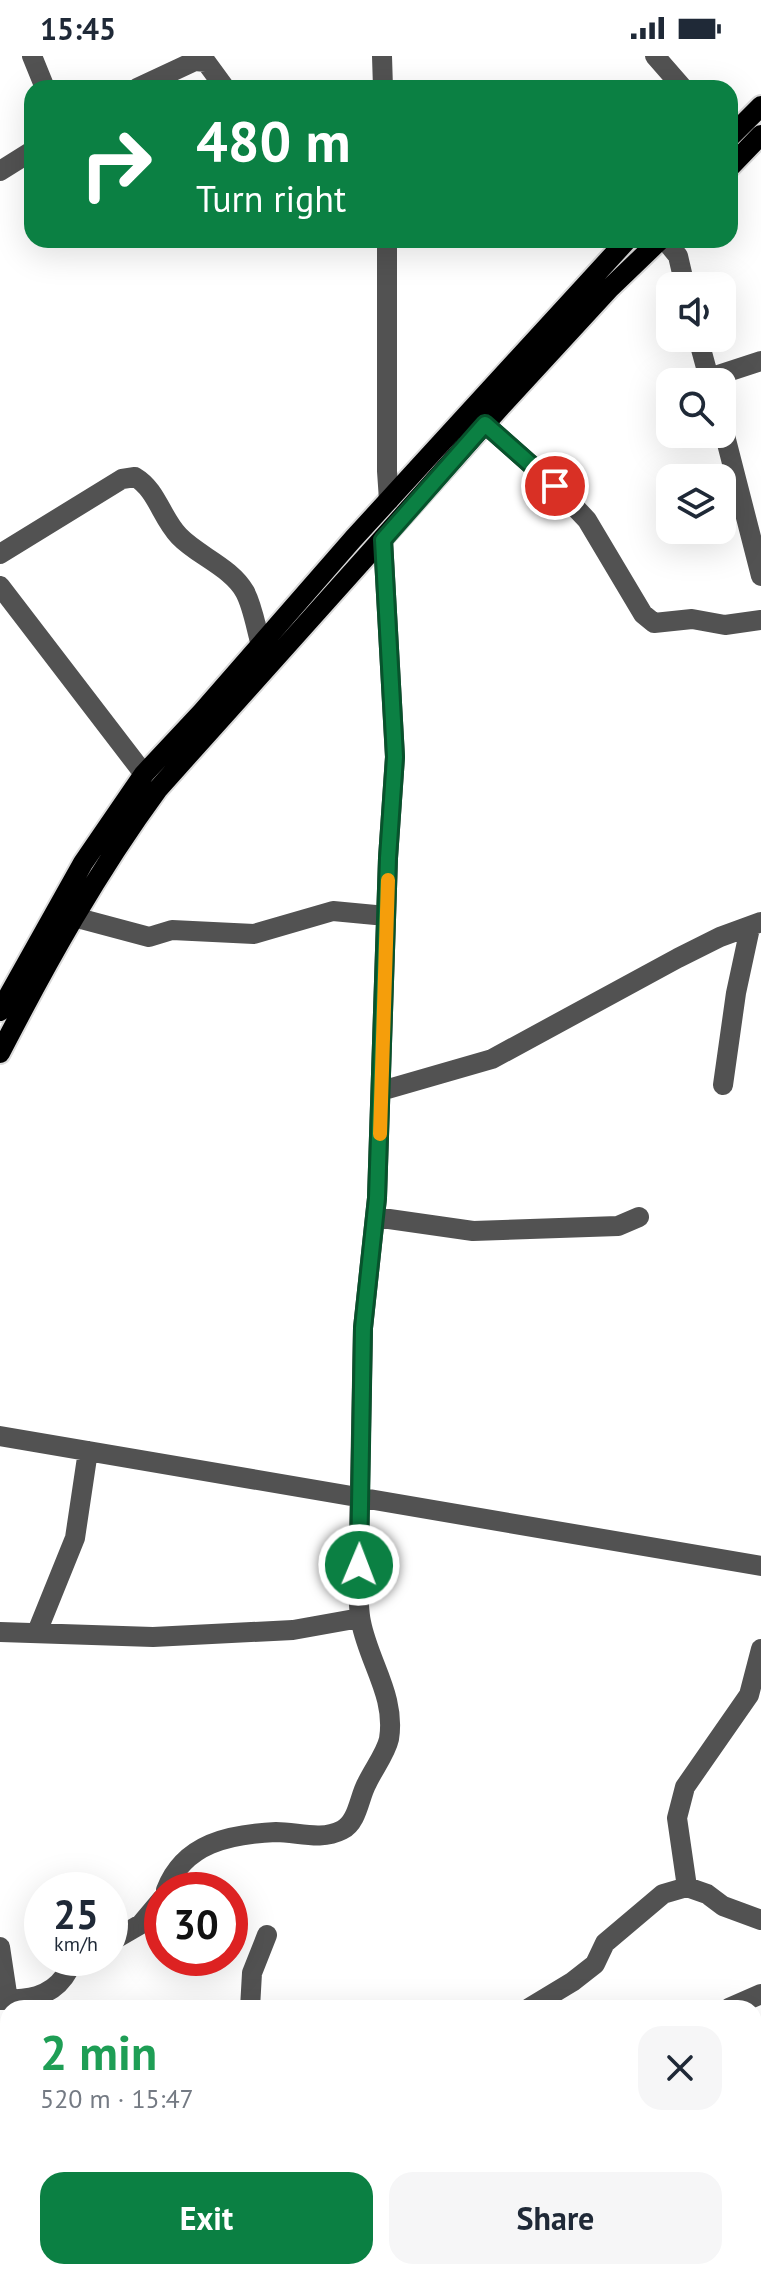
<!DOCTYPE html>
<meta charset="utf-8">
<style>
:root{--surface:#fff;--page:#f6f6f7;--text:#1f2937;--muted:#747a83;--accent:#0b8043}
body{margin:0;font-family:"PT Sans",sans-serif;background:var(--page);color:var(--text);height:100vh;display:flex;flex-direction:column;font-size:30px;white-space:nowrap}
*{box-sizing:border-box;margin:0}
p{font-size:26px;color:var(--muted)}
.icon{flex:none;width:44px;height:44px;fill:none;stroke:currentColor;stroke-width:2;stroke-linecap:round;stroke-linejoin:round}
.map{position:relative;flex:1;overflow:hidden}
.side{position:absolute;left:0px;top:1944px;width:762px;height:280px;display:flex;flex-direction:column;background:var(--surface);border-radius:24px 24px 0 0;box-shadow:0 8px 32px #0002}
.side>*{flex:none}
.banner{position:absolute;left:24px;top:24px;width:714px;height:168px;border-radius:24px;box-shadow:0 8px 32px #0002;background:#0b8043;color:#fff;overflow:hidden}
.fabs{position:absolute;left:656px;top:216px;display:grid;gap:16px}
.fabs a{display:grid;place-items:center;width:80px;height:80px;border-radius:16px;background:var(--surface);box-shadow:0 8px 32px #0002;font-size:40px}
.speed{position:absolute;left:24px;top:1816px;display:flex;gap:16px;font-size:40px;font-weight:700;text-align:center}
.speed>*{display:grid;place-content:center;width:104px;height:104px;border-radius:50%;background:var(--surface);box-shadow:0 8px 32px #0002;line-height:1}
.speed small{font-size:20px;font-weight:400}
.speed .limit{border:12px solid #d22;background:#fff;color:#111}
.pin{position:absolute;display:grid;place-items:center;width:68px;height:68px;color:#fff;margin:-34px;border:4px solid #fff;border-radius:50%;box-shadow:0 2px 8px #0007}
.me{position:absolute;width:88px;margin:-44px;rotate:1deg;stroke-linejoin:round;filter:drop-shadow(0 0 6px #0008)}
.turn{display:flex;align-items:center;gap:28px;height:168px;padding:0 40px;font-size:36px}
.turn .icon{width:104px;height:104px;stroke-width:2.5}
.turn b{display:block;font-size:56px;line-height:68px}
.round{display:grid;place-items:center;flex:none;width:84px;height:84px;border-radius:24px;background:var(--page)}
.headline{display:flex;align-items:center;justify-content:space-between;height:136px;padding:0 40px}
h1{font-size:48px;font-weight:700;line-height:60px;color:#1e9e55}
.primary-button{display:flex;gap:16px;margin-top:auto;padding:16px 40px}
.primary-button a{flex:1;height:92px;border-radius:24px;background:var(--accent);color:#fff;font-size:32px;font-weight:700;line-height:92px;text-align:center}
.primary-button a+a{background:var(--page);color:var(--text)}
.status{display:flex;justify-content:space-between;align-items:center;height:56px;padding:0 40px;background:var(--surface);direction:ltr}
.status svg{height:22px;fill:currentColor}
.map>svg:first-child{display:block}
</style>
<div class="status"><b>15:45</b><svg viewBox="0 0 49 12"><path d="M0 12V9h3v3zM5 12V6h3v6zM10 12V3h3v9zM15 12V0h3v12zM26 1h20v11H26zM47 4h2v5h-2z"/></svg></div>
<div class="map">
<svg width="761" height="2224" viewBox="0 0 761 2224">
<rect width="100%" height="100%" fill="#fff"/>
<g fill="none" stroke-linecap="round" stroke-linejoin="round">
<g stroke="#dbdbdb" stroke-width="24">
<path id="major" d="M730,81L761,50
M730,111L761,79
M0,955L83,807L144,718L202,656L353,483L627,184
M0,997C47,906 97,816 158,733L504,347L610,232L660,184"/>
</g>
<path stroke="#525252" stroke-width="20" d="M32,0L45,32
M382,0L383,32
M655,0L683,32
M137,32L195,5L206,6L225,32
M0,115L32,95
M387,184V415L389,444
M665,184L678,200L685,230
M698,282L710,326
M709,322L761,305
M485,368L555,430L587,464L643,558L654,567L692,563L725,569L761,564
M722,368L761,520
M0,498L122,423L135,421C157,434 161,461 179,480C198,500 231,511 245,536C253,551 256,572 261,589
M0,530L144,718
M74,861L149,881L172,874L254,878L333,855L386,860
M723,1029L736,937L750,872
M381,1035L492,1003L678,902L720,881L761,866
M375,1161L473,1175L618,1170L639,1161
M0,1380L761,1510
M0,1576L153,1581L293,1574L360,1562
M37,1576L75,1482L88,1395
M687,1831L677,1762L685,1731L749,1639L761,1593
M166,1834C184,1787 230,1778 276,1776C298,1776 321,1785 342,1774C358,1766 359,1741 367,1727C373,1714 386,1697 389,1683C396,1640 369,1607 361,1566C359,1557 359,1546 358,1536L363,1272L377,1142L388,802L395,701L383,484
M110,1886L141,1868L162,1843
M0,1891L8,1944
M0,1944C25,1943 48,1943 64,1921C70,1913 71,1906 80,1902
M250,1952L252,1917L267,1879
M529,1952L572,1926L595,1908L605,1887L663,1838L687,1831L707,1838L723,1850L761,1864
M729,1952L761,1938
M754,2087L761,2080
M0,2120L8,2118
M636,2216L644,2224
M94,2224L96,2216"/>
<use href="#major" stroke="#000" stroke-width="20"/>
</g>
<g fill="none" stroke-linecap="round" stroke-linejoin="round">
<g stroke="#07532c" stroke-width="20">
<path id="route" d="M359,1509L363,1272L377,1142L388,802L395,701L383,484L485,368L555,430"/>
</g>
<use href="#route" stroke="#0b8043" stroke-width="14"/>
<path stroke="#f59e0b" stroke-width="14" d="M380,1078L388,824"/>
</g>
</svg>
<div class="fabs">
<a><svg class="icon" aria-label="sound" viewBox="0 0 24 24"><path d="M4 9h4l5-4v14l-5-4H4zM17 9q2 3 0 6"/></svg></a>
<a><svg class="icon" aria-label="search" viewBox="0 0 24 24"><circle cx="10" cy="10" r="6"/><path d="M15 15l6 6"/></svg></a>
<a><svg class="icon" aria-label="layers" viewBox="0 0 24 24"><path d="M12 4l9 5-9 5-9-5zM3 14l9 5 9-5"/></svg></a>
</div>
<div class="speed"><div>25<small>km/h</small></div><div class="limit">30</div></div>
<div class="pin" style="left:555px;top:430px;background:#d93025"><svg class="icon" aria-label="arrive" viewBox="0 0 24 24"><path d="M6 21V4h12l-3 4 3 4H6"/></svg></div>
<svg class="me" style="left:359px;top:1509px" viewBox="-20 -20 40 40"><circle r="17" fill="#0b8043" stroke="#fff" stroke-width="3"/><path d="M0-11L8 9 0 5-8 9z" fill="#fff"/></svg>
<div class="banner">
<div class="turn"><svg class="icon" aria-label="right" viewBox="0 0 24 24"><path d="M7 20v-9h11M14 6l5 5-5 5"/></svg><div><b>480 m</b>Turn right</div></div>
</div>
<section class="side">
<div class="headline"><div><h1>2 min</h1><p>520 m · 15:47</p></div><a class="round"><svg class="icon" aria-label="close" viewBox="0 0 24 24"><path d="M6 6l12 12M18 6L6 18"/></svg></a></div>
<div class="primary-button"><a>Exit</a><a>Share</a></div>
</section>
</div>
